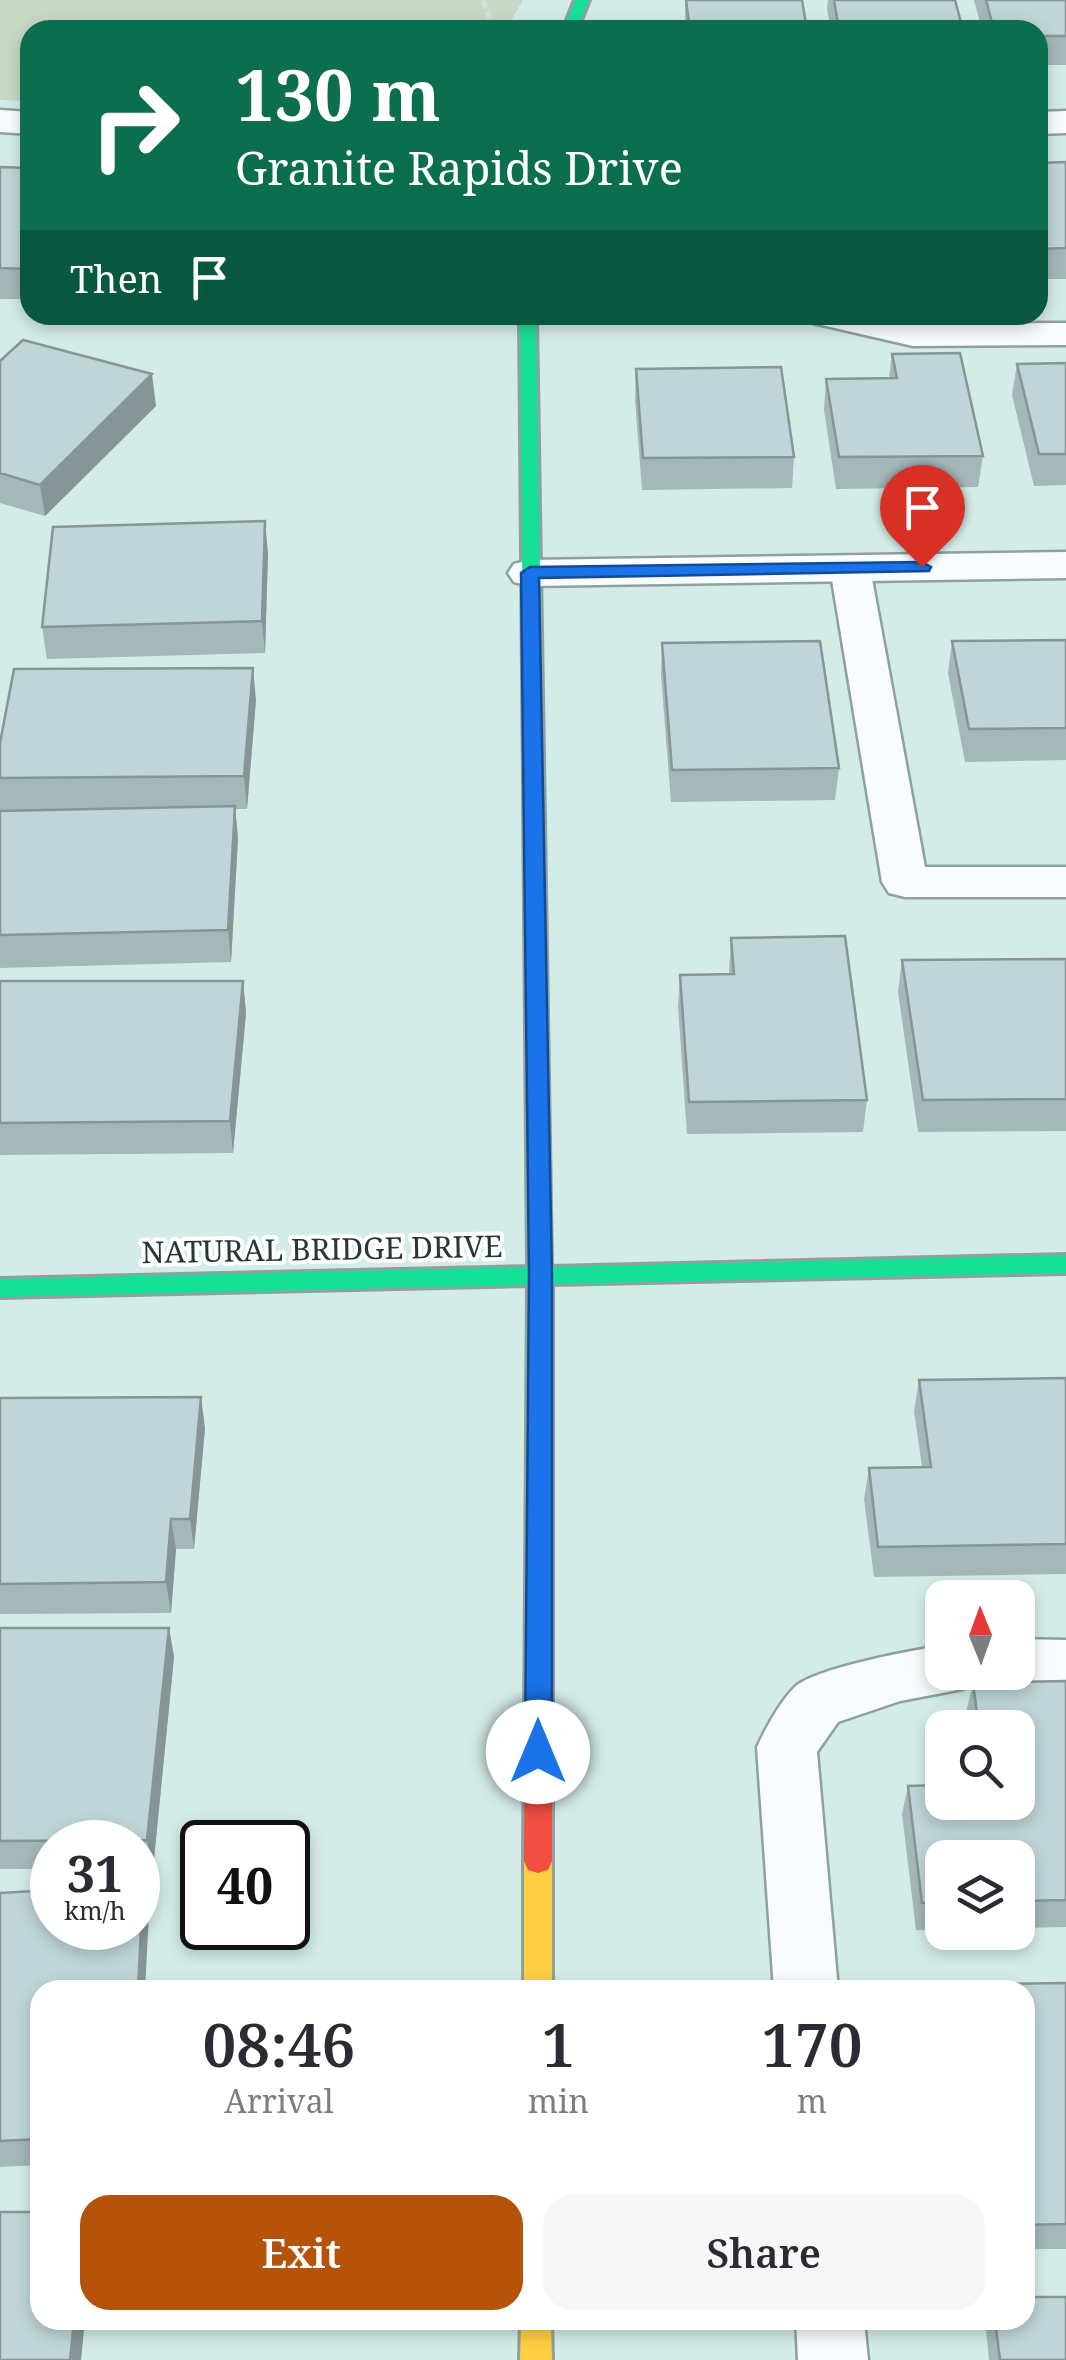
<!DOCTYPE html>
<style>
:root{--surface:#fff;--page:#f7f7f7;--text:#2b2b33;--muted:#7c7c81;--accent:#b45309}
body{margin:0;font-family:"Noto Serif",serif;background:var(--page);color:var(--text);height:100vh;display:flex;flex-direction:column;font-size:38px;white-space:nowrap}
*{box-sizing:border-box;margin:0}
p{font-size:32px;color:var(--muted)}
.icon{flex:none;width:55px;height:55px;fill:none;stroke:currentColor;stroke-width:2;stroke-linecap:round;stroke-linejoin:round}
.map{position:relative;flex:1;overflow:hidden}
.sheet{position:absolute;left:30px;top:1980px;width:1005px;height:350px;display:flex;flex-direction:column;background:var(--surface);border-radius:30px;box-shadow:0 5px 15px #0003}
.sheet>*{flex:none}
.guide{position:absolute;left:20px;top:20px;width:1028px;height:305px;border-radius:30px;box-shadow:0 5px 15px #0003;background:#0b6e4f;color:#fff;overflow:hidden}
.needle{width:65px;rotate:359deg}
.fabs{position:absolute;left:925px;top:1580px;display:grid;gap:20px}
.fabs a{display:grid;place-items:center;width:110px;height:110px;border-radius:20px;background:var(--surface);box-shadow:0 5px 15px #0003;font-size:50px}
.speed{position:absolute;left:30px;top:1820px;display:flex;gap:20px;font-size:50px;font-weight:700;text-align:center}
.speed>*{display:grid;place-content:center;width:130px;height:130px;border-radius:50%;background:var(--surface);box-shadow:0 5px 15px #0003;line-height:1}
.speed small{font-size:25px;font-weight:400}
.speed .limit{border:5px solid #111;border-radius:15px;background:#fff;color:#111}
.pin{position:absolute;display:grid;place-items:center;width:85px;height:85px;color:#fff;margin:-102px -42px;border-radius:50% 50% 50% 0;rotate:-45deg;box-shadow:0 0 10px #0007}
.pin .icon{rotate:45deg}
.me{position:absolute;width:110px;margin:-55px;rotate:0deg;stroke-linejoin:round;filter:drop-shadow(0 0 8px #0008)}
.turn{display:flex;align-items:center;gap:35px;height:210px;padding:0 50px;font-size:45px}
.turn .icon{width:130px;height:130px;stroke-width:2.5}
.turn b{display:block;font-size:70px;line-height:85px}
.then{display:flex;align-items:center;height:95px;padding:0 50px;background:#0003;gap:20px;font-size:38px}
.eta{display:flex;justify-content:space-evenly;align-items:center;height:170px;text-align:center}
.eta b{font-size:60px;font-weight:600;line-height:70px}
.primary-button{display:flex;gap:20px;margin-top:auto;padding:20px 50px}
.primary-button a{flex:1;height:115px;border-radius:30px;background:var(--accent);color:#fff;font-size:40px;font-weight:600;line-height:115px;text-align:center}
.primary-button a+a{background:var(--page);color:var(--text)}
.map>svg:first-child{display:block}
</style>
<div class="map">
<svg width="1066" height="2360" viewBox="0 0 1066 2360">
<rect width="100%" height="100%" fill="#d4ece8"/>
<path fill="#c7d9c4" d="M0,0H523L506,30H30V101L0,100Z"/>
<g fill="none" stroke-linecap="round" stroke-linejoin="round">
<g stroke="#8ea19e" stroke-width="5">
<path id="lane" d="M808,315H873L913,324L1066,323V345L913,346L813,323Z
M850,556L864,560L870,568L925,867H1066V897H905L889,893L882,882L830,568L836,560Z
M1018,1639L1066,1640V1690L1018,1689L998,1682L993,1672H1018Z
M942,1646V1672H970L963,1689L900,1701L838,1722L817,1752L838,1990H774L757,1747C766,1728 780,1701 796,1686C818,1668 912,1650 942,1646Z
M796,2320H864L868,2360H798Z"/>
</g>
<g stroke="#8ea19e" stroke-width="5">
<path id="street" d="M0,110L30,112V134L0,132Z
M1066,111V133L1038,134V112Z
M1066,552V578L530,586L514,582L508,573L514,564L530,560Z"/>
</g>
<g stroke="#8ea19e" stroke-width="6">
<path id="fast" d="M575,0H589L577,30H563Z
M520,315H536L551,1267L1066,1255V1273L552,1284V1591L548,1599L539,1602L530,1599L526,1591L528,1285L0,1297V1279L528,1267Z"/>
</g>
<g stroke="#8ea19e" stroke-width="6">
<path id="slow" d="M538,1849L548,1852L552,1861V1990H524V1861L528,1852Z
M521,2320H551L552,2360H520Z"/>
</g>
<g stroke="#8ea19e" stroke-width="6">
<path id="jam" d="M539,1580L548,1583L552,1591V1861L548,1870L538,1873L528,1870L524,1861L526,1591L530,1583Z"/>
</g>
<path stroke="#d7dede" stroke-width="5" stroke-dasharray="8 4" stroke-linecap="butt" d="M483,0L494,30"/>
<use href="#lane" fill="#f9fcfc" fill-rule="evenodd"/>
<use href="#street" fill="#f9fcfc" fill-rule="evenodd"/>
<use href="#fast" fill="#16e098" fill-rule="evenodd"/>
<use href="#slow" fill="#ffcf43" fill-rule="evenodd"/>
<use href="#jam" fill="#f24e42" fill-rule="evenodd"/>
</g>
<path fill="#a4b7b9" d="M685,0H802L807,30H685Z
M828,0H955L963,30H831L827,9Z
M974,0H1066V65H1038V30H982Z
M1066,162V279H1038V163Z
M0,167L30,168V299H0Z
M892,354L983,456L978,487L836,489L824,410L826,379L889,378Z
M0,361L156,406L45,516L0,503Z
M1066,363V485L1034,486L1012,395L1017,364Z
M636,369L794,457L792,488L642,490L635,400Z
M268,553L265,653L47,659L42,627Z
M1066,640V760L965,762L948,673L952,641Z
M662,643L839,768L835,800L671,802L661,675Z
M256,700L247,809H235L238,838L231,962L0,968V743Z
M731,938L867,1100L863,1132L687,1134L678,1007L680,975L729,974Z
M1066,959V1131L918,1132L898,992L902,960Z
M0,981H243L246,1013L233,1153L0,1155Z
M1066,1378V1574L874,1577L864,1499L869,1468L922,1467L914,1411L919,1380Z
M0,1398L205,1428L194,1549H176L171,1613L0,1614Z
M0,1628H169L174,1657L153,1869H138V1842H52V1869H0Z
M1066,1681V1927L1018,1928V1858H942V1930H916L902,1814L908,1786L1018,1802V1728H968L966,1713L973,1683Z
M0,1893L149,1914L40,1990V2165L0,2167Z
M1066,1983V2249H1025V1990H990L992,1984Z
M985,2320H1025L1066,2360H989Z"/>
<path fill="#869596" d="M152,374L156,406L45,516L40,485Z
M265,521L268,553L265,653L262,621Z
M253,668L256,700L247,809L244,776Z
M235,806L238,838L231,962L228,930Z
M243,981L246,1013L233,1153L230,1121Z
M201,1397L205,1428L194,1549L190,1519Z
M171,1519L176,1549L171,1613L166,1582Z
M169,1628L174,1657L153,1869L147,1840Z
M143,1886L149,1914L145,1990H138Z
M74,2320H85L81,2360H70Z"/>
<path fill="#bfd5d7" stroke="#869596" stroke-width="2.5" d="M686,0H802L807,30H690Z
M834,0H955L963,30H839Z
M986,0H1066V36H1038V30H994Z
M1066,162V248L1038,249V163Z
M0,167L30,168V263L28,269L0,268Z
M23,340L152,374L40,485L0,473V361Z
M960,353L983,456L839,457L826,379L897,378L892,354Z
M1066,363V454H1039L1017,364Z
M781,367L794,457L643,458L636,369Z
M265,521L262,621L42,627L53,527Z
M1066,640V728L969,729L952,641Z
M820,641L839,768L672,770L662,643Z
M253,668L244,776L0,778V743L14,669Z
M235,806L228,930L0,935V811Z
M845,936L867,1100L689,1102L680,975L734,974L731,938Z
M1066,959V1099L923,1100L902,960Z
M0,981H243L230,1121L0,1123Z
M1066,1378V1544L878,1547L869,1468L931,1467L919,1380Z
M201,1397L190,1519H171L166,1582L0,1584V1398Z
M0,1628H169L147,1840L0,1841Z
M1066,1681V1900L1018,1901V1858H942V1902L922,1903L908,1786L942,1785V1802H1018V1728H979L973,1683Z
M138,1886H143L138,1990H40V2139L0,2141V1893L52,1890V1928H138Z
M1066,1983V2224L1025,2225V1990H993L992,1984Z
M0,2212H40V2320H74L70,2360H0Z
M1025,2297H1066V2360H1000L995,2320H1025Z"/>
<path fill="#1a73e8" stroke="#114b97" stroke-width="2.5" d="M922,562L931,567L929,571L539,578L552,1276V1752L548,1760L538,1764L529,1760L525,1752L529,1276L521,573L530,567Z"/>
<g text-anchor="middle" stroke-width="8" stroke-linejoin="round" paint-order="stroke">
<g font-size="30" fill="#263835" stroke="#fff">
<text transform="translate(322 1250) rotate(-1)" y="10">NATURAL BRIDGE DRIVE</text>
</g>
</g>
</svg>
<div class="fabs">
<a><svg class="needle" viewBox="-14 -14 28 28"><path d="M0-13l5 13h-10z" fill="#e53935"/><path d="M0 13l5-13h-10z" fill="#7c7c81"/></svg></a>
<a><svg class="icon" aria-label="search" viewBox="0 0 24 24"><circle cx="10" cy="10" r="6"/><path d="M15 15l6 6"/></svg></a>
<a><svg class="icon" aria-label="layers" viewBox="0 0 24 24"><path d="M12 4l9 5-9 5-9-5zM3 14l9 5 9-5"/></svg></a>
</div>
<div class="speed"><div>31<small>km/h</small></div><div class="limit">40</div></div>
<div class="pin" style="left:922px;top:567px;background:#d93025"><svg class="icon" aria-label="arrive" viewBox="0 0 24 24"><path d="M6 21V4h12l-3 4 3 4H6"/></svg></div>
<svg class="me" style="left:538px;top:1752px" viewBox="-20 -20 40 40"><circle r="19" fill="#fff"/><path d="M0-13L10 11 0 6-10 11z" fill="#1a73e8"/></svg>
<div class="guide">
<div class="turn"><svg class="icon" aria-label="right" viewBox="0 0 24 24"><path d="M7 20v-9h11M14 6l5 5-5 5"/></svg><div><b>130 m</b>Granite Rapids Drive</div></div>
<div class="then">Then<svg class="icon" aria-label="arrive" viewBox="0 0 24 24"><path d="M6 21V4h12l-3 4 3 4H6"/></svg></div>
</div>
<section class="sheet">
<div class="eta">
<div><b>08:46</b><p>Arrival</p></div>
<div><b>1</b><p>min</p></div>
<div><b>170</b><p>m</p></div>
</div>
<div class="primary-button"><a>Exit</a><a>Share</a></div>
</section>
</div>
